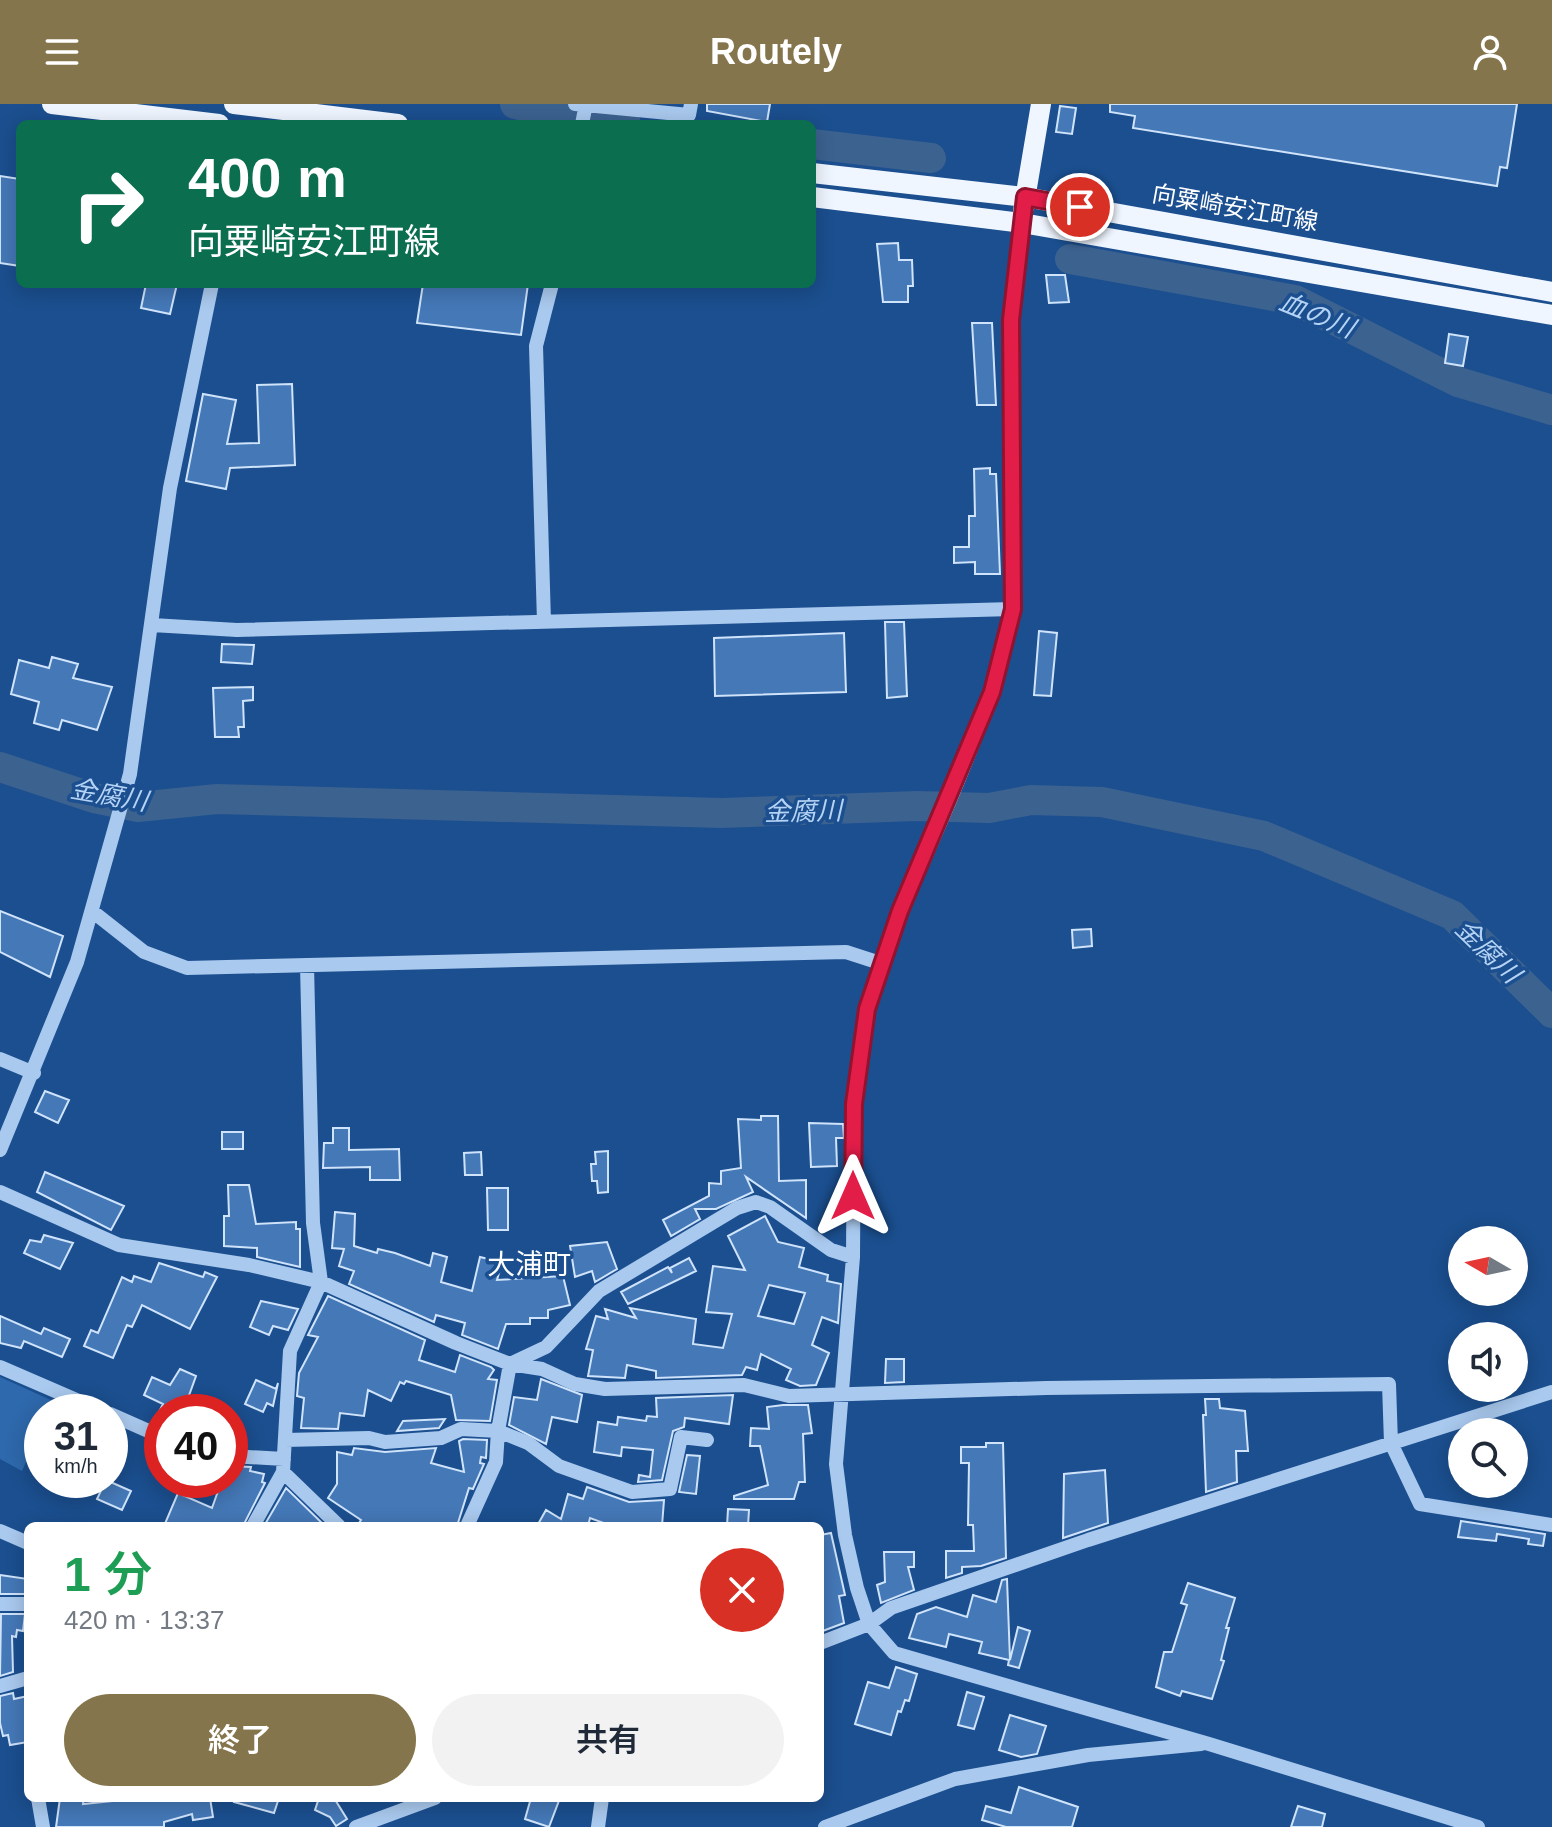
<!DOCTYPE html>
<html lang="ja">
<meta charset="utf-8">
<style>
:root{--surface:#fff;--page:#f2f2f3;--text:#1f2937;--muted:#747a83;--accent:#84754c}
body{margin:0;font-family:Arial,"Noto Sans JP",sans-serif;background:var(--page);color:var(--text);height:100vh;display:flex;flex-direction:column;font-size:30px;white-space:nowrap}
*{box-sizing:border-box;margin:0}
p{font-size:26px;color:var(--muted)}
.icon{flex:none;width:44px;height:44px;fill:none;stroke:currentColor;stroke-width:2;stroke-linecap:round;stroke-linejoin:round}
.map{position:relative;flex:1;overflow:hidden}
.drawer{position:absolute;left:24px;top:1418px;width:800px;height:280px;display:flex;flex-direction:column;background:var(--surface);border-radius:12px;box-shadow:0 4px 20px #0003}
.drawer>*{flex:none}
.top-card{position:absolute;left:16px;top:16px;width:800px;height:168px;border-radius:12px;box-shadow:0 4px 20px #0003;background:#0b6e4f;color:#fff;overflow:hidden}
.needle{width:52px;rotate:279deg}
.fabs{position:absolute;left:1448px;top:1122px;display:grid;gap:16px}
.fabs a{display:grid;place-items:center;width:80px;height:80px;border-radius:50%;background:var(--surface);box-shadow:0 4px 20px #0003;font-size:40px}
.speed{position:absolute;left:24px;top:1290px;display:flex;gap:16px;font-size:40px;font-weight:700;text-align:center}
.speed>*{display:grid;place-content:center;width:104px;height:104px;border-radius:50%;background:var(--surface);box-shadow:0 4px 20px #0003;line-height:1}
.speed small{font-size:20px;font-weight:400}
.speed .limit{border:12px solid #d22;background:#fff;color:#111}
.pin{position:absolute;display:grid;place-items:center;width:68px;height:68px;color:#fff;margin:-34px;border:4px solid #fff;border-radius:50%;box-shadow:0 2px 8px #0007}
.me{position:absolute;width:88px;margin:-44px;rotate:0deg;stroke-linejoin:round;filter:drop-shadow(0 0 6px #0008)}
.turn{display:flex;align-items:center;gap:28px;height:168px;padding:0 40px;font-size:36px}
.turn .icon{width:104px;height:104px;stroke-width:2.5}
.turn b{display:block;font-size:56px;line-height:68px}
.round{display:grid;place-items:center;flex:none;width:84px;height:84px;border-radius:42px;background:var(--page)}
.head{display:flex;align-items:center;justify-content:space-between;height:136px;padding:0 40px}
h1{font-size:48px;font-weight:600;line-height:60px;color:#1e9e55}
.cta{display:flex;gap:16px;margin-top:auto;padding:16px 40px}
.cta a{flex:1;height:92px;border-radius:48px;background:var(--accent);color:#fff;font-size:32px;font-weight:600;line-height:92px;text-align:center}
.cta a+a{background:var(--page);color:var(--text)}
header{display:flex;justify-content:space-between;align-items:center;height:104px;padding:0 40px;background:var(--accent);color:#fff;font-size:36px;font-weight:600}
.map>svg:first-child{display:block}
</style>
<header><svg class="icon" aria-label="menu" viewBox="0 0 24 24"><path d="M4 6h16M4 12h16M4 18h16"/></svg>Routely<svg class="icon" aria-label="person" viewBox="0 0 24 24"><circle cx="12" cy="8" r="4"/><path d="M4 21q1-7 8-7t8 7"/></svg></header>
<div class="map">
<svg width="1552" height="1723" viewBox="0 0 1552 1723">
<rect width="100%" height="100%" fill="#1b4f8f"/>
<path fill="#2e69ad" d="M0,1273L53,1297L48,1308H42V1322L22,1367L0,1355Z"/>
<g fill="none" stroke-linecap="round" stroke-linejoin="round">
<path stroke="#3c6290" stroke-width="30" d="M515,0L569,13L626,20
M812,40L931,54
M1070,155L1295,196L1458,278L1552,306
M0,663L94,694L138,703L217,695L722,709L917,702L989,704L1031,696L1102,698L1264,732L1452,811L1552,909"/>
</g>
<path fill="#4478b7" stroke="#cfe3fa" stroke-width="2" fill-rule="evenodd" d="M707,0H770L767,18L707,7Z
M1110,0H1517L1507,64L1500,63L1497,82L1133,24L1135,12L1110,8Z
M1060,2L1076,4L1072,30L1056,28Z
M0,72L20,75V162L0,159Z
M898,139L899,156H912L913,182H908V198H883L877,140Z
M1046,171H1065L1069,198L1049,199Z
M146,180H177L170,210L141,204Z
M423,180H528L521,231L417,219Z
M972,219H992L996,301H977Z
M1449,230L1468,233L1463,262L1445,259Z
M292,280L295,361L230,364L226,385L186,377L203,290L236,296L227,340L259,339L257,281Z
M990,364V370H996L1000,470H975V458L954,459V443H969V412H975L974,365Z
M885,518H904L907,592L887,594Z
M1039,527L1057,529L1051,592L1034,591Z
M844,529L846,588L715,592L714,534Z
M222,540L254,541L252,560L221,558Z
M52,553L78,560L73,574L112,583L97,626L62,616L59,626L34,619L39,598L11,590L19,556L49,564Z
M253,583V596L243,597L244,623H238L239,633H215L213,584Z
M0,807L63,832L50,873L0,848Z
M1091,825L1092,842L1073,844L1072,826Z
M45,987L69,996L58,1019L35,1008Z
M761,1012H778L779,1077L806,1076V1114L746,1073L753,1088L716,1105H695L700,1115L671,1132L663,1116L709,1092V1079L721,1080V1067L741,1064L738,1015L761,1016Z
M809,1019L843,1020L844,1034H836L837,1062L811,1063Z
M333,1024H349V1046L399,1045L400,1076H370V1063L323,1064L324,1039H333Z
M222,1028H243V1045H222Z
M608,1047V1088L598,1089L597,1077H592L591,1060H596L595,1048Z
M481,1048L482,1071H465L464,1049Z
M45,1068L124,1102L111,1126L37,1088Z
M228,1081H249L256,1120L296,1118V1125H300V1163L257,1153V1144L224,1142V1112H229Z
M487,1084H508V1126H488Z
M335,1108L355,1110L354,1142L377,1149L378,1145L395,1149L430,1162L433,1149L447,1153L441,1178L472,1187L480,1153L497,1157L496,1161L501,1162L497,1176L563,1172L570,1201L548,1206V1214H530V1220H506L498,1245L462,1231L465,1219L436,1211L434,1218L349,1180L354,1167L339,1162L344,1145L332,1144Z
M765,1112L778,1138L804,1144L799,1163L828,1171L827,1177L841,1180L838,1219L822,1213L812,1241L829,1249L816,1281L800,1282L786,1276L791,1265L761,1250L757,1266L746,1263L742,1271L656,1274V1267L627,1261L625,1274L588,1272L593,1246L586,1245L596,1212L608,1215L605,1205L636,1214L630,1204L696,1215L693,1240L723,1244L732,1210L706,1208L713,1162L745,1166L728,1132ZM769,1181L805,1189L794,1220L758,1212Z
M44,1131L73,1139L60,1165L24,1149L30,1136L41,1138Z
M607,1138L617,1165L595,1178L592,1167L575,1173L570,1142Z
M689,1154L696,1167L628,1200L621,1188L668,1163L672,1169L670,1164Z
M159,1159L203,1173L205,1168L217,1173L190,1225L142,1201L132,1223L127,1221L113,1254L84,1242L91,1226L98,1229L122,1173L132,1178L134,1172L151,1178Z
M328,1192L425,1236L419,1256L455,1268L460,1251L491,1263L494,1266L488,1275L497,1276L490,1317L456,1316L451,1291L406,1277L404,1280L400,1278L391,1297L368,1286L364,1312L340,1309L338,1325L301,1324L304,1294L297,1292L299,1269L318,1233L308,1231Z
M261,1197L298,1205L288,1226L273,1222L269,1231L250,1223Z
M0,1212L41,1230L44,1224L70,1235L62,1253L24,1237L21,1244L0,1239Z
M886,1255H904V1278L885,1279Z
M180,1265L196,1272L183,1308H159L163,1300L144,1291L152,1273L170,1281Z
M541,1275L582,1291L577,1318L552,1313L546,1340L509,1321L514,1293L537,1296Z
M256,1276L276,1285L278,1279L273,1302L267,1299L263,1308L245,1300Z
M733,1291L729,1320L685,1314L684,1323L673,1327L662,1376L638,1378L639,1371L650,1373L653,1346L622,1343L621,1352L594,1348L598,1318L617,1321L618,1313L646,1317L647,1312L657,1313L656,1294Z
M1205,1295H1219L1220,1304L1245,1307L1248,1347H1236L1237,1378L1206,1388L1203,1311H1206Z
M783,1301H808L812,1329L803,1330L805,1378H799L794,1395H734V1392L768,1381L760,1342H750L751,1324L769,1325L767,1303Z
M445,1315L439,1324L397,1327L403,1317Z
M463,1335L487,1336L486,1354L481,1353L480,1359L484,1360L473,1385L469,1384L457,1422H357L361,1416L328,1394L337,1380V1348L352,1351L354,1344L385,1348L436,1344L431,1359L464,1368L459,1337Z
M986,1339H1003L1006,1454L981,1462L962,1463V1469L946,1474V1447H974L973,1421H968L969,1359H961V1343H986Z
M687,1351L700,1352L696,1390L679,1388Z
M230,1362L251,1363L250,1367L264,1370L262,1378L265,1379L243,1422H164L178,1389L212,1404L222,1376H230Z
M1105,1366L1108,1419L1063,1434L1064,1370Z
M106,1376L131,1387L122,1406L97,1395Z
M587,1383L629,1398L664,1396L662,1422H612L590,1414L588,1422H537L546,1406L561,1415L568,1390L583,1395Z
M286,1384L325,1422H264Z
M728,1405L749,1406L748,1422H727Z
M1461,1417L1545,1430L1543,1442L1528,1440L1529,1435L1497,1430L1496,1437L1458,1433Z
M831,1429L845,1491L839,1492L844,1519L820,1528V1431Z
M884,1448H914V1463H908L914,1486L881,1499L877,1481L885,1478Z
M0,1471L28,1475L26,1490H0Z
M1007,1475L1010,1556L1018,1523L1030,1527L1019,1564L1008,1561L1009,1556L979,1549L982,1538L949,1530L946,1543L909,1534L917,1510L936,1503L967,1513L973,1491L996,1498L1002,1476Z
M1188,1479L1235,1494L1226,1524H1229L1221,1556L1224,1557L1212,1595L1182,1587L1180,1592L1156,1583L1164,1548H1172L1187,1501L1181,1499Z
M1,1510H25L23,1527L17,1526L16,1533L12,1532L13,1568L0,1572Z
M896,1563L917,1570L909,1597L905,1596L901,1608L898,1607L891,1631L855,1620L868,1578L889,1584Z
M967,1588L984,1593L974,1625L958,1621Z
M13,1589L14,1595L28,1592V1638L10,1641L8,1631L3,1632L0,1619V1592Z
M1010,1611L1046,1622L1037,1650L1021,1653L999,1646Z
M1019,1683L1078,1703L1072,1723H1006L982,1716L986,1702L1011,1709Z
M60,1694H84L83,1700L141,1694H210L213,1713L193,1716L192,1710L164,1718V1723H56Z
M235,1694H279L274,1709L234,1698Z
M319,1694H334L347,1715L336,1722L330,1713L315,1706Z
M531,1694H560L549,1723L525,1715Z
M1298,1702L1325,1710L1322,1723H1291Z"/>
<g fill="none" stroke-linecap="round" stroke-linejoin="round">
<path stroke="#a9c9ee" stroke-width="14" d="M575,0L689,11L691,0
M582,20L586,0
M1022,119L1011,216L1013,505C991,624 925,746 880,859L867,905L854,1000L853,1153L836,1360L845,1431L857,1484L869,1520L894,1549L1209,1640L1478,1723
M544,518L536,242L552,180
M152,521L237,526L1013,505
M92,807L144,848L187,864L846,848L880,859
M0,955L34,969
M0,1046L77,858L130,670L170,384L212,180
M0,1088L119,1141L249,1161L321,1178L456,1239L510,1260L542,1265L575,1280L605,1285L744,1281L789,1292L1046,1284L1389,1280L1391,1339L1420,1400L1552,1421
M0,1263L104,1308
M110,1310L162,1333
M285,1336L369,1334L385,1338L441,1334L461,1325L498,1327L510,1260L546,1243L599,1187L737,1104L756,1098L770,1103L831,1146L853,1153
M230,1352L284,1355
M283,1368L339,1422
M253,1422L283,1368L290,1247L321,1178L313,1119L307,861
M467,1422L496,1358L498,1327L528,1339L559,1362L632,1388L670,1385L681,1333L707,1336
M0,1427L28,1439
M0,1500H28
M820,1539L869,1520L891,1504L1088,1436L1552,1288
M0,1582L28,1574
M38,1694L43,1723
M356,1723L435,1694
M598,1723L602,1694
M825,1723L955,1675L1088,1651L1201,1640"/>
<path stroke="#f0f6ff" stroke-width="20" d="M52,0L219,20
M234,0L398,20
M812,69L1025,93L1552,188
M812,93L1022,119L1552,211
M1023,107L1041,0"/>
</g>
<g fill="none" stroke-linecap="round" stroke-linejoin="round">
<g stroke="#92132f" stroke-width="20">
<path id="route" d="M853,1092L854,1000L867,905L900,807L992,588L1013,505L1011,216L1025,93L1080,103"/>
</g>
<use href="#route" stroke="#e11d48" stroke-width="14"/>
</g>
<g text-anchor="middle" stroke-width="7" stroke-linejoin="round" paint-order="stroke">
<g font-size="24" fill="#fff" stroke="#1b4f8f">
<text transform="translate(1235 104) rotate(10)" y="8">向粟崎安江町線</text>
</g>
<g font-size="26" font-style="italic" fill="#b5d3f5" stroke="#1b4f8f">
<text transform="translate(1317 211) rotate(22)" y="9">血の川</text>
<text transform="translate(109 691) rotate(10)" y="9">金腐川</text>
<text transform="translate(803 707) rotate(-1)" y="9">金腐川</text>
<text transform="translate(1488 847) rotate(44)" y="9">金腐川</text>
</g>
<g font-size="28" fill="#fff" stroke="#1b4f8f">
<text x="529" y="1170">大浦町</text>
</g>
</g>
</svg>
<div class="fabs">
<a><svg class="needle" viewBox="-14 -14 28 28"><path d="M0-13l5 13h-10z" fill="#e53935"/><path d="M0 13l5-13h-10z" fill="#747a83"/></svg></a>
<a><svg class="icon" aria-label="sound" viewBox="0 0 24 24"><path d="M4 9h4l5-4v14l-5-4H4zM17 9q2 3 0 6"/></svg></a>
<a><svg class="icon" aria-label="search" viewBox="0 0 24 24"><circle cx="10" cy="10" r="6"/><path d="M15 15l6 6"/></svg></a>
</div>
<div class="speed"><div>31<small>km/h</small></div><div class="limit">40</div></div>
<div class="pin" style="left:1080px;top:103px;background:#d93025"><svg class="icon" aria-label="arrive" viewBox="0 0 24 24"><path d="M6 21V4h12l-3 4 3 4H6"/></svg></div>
<svg class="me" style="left:853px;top:1092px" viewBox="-20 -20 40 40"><path d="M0-17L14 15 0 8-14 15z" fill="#e11d48" stroke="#fff" stroke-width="4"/></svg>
<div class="top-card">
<div class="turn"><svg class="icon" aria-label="right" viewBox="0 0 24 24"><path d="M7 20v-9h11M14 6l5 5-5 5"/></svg><div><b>400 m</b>向粟崎安江町線</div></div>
</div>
<section class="drawer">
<div class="head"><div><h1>1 分</h1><p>420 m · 13:37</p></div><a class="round" style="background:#d93025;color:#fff"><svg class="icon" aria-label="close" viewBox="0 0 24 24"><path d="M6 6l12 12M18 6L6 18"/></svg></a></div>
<div class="cta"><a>終了</a><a>共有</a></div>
</section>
</div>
